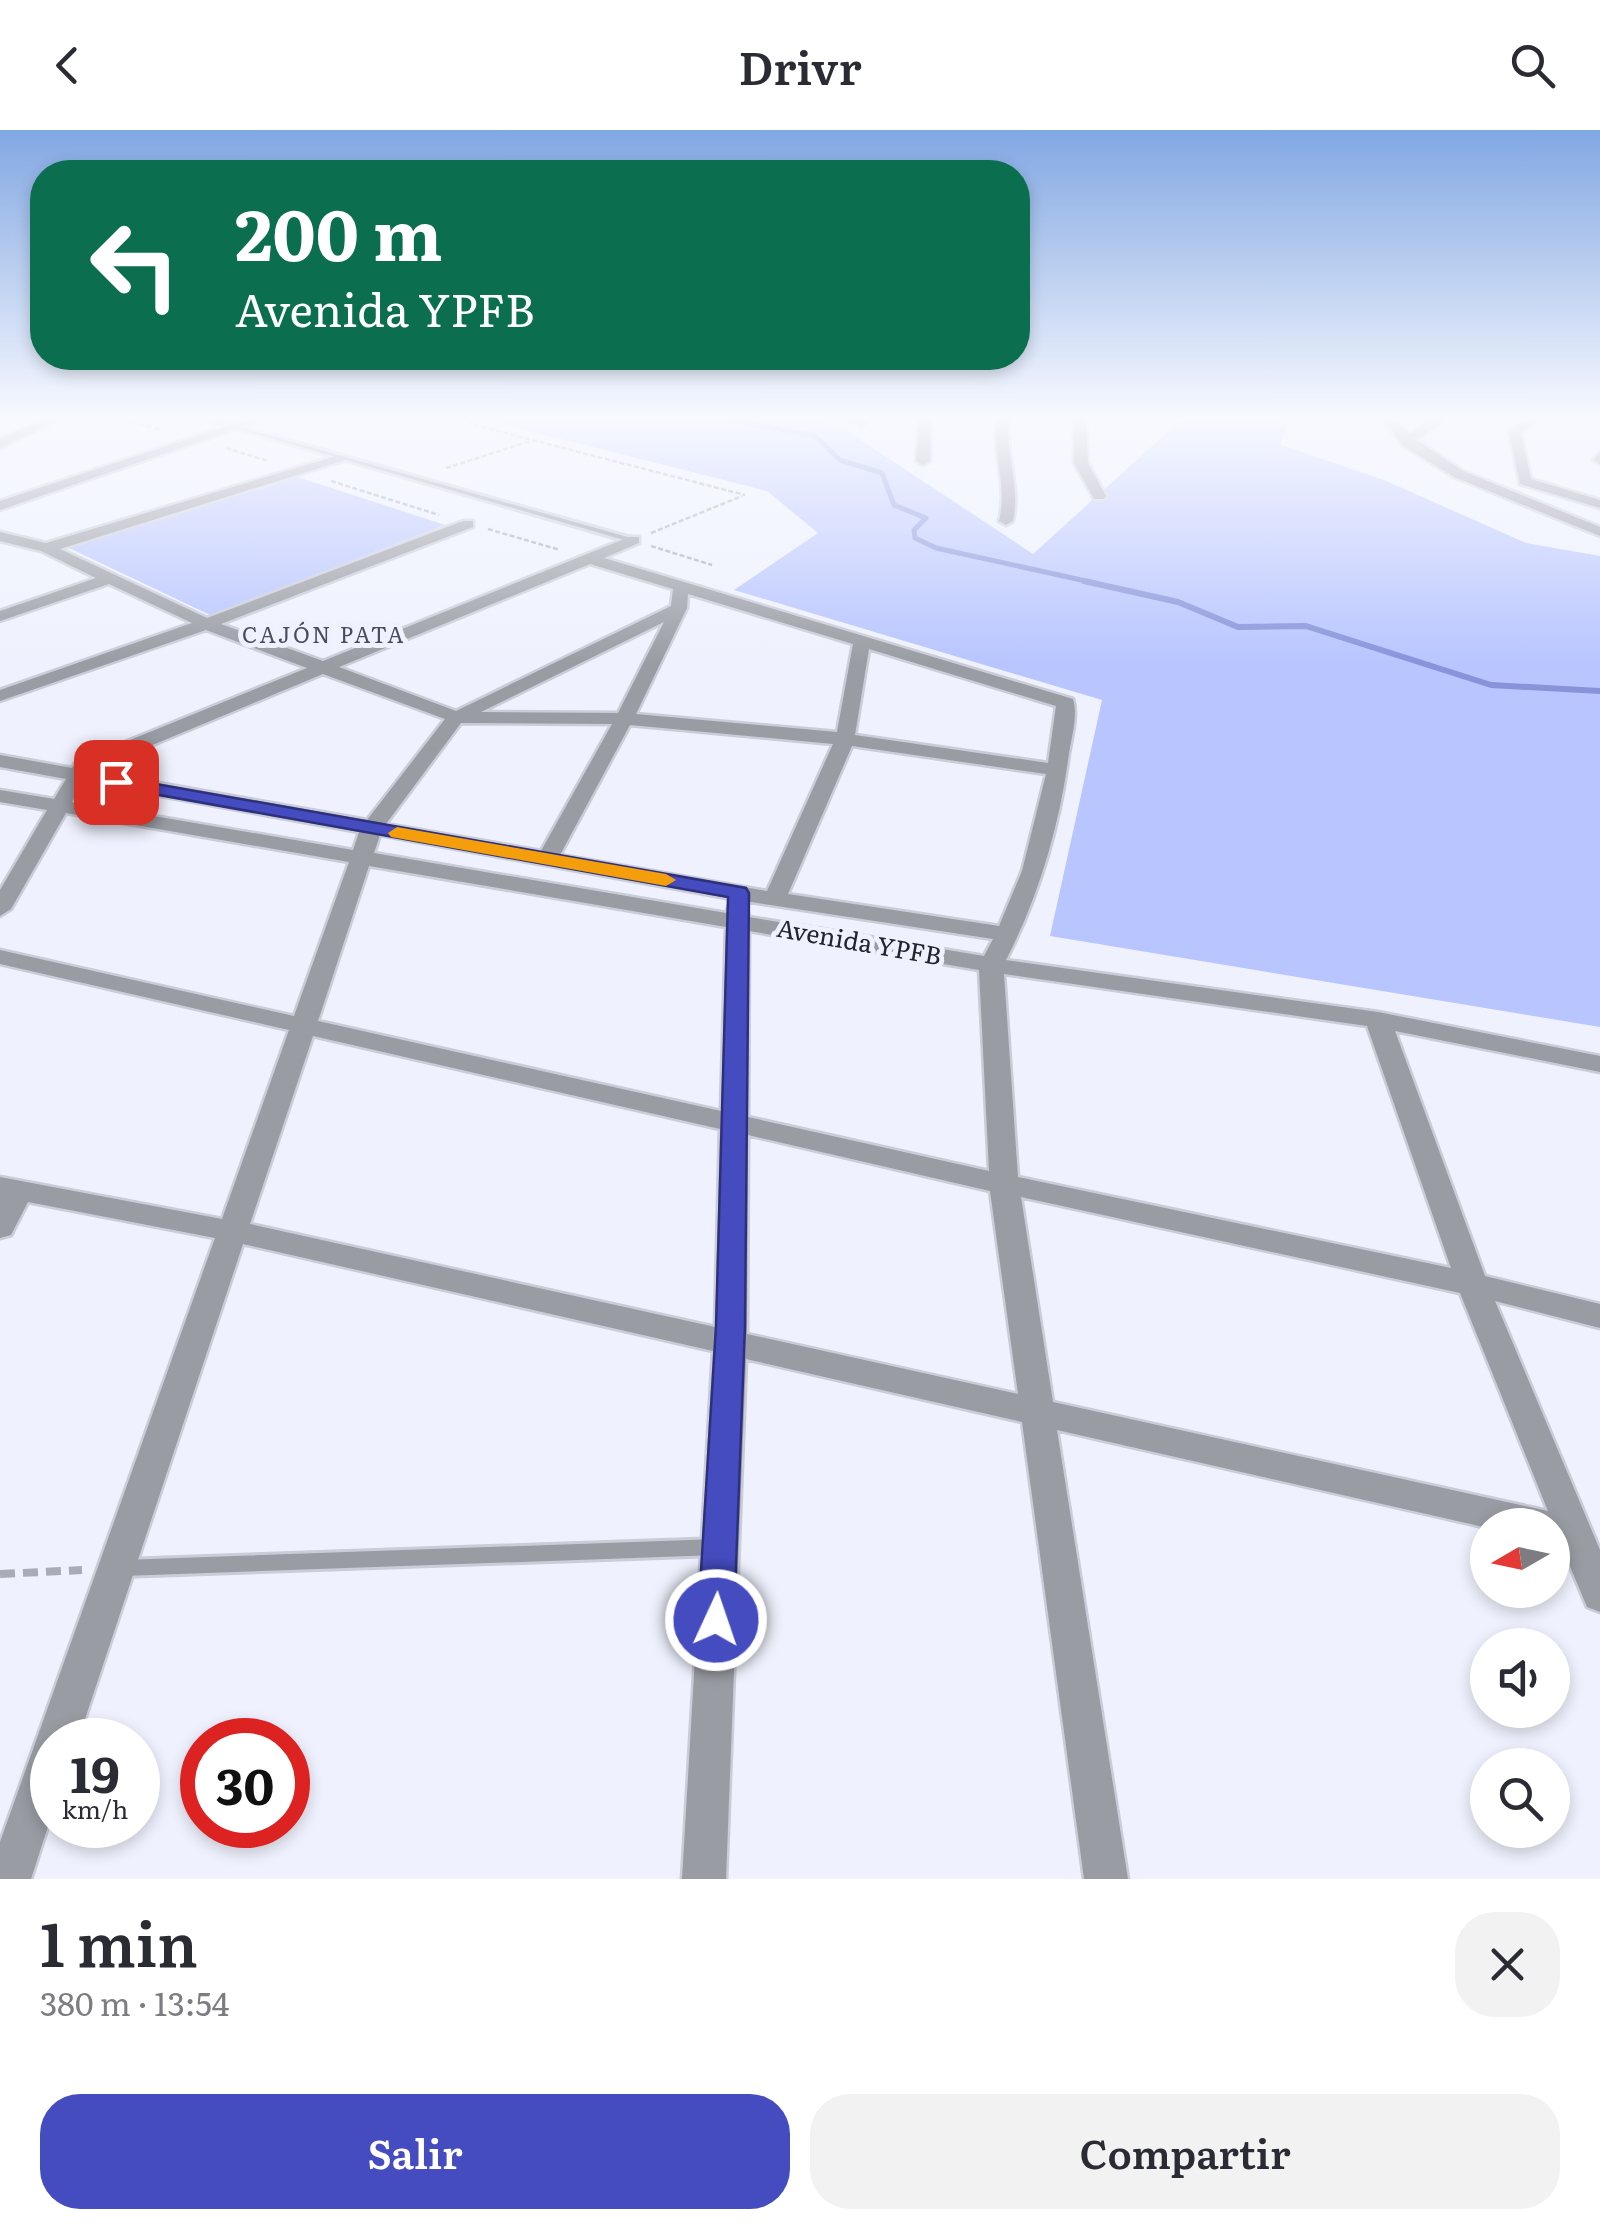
<!DOCTYPE html>
<html lang="es">
<meta charset="utf-8">
<style>
:root{--surface:#fff;--page:#f2f2f3;--text:#2b2b33;--muted:#7c7c81;--accent:#454cc0}
body{margin:0;font-family:Literata,serif;background:var(--page);color:var(--text);height:100vh;display:flex;flex-direction:column;font-size:38px;white-space:nowrap}
*{box-sizing:border-box;margin:0}
p{font-size:32px;color:var(--muted)}
.icon{flex:none;width:55px;height:55px;fill:none;stroke:currentColor;stroke-width:2;stroke-linecap:round;stroke-linejoin:round}
.map{position:relative;height:1749px;overflow:hidden}
.sheet{display:flex;flex-direction:column;background:var(--surface);flex:1}
.sheet>*{flex:none}
.hud{position:absolute;left:30px;top:30px;width:1000px;height:210px;border-radius:40px;box-shadow:0 5px 15px #0003;background:#0b6e4f;color:#fff;overflow:hidden}
.needle{width:65px;rotate:261deg}
.fabs{position:absolute;left:1470px;top:1378px;display:grid;gap:20px}
.fabs a{display:grid;place-items:center;width:100px;height:100px;border-radius:50%;background:var(--surface);box-shadow:0 5px 15px #0003;font-size:50px}
.speed{position:absolute;left:30px;top:1588px;display:flex;gap:20px;font-size:50px;font-weight:700;text-align:center}
.speed>*{display:grid;place-content:center;width:130px;height:130px;border-radius:50%;background:var(--surface);box-shadow:0 5px 15px #0003;line-height:1}
.speed small{font-size:25px;font-weight:400}
.speed .limit{border:15px solid #d22;background:#fff;color:#111}
.pin{position:absolute;display:grid;place-items:center;width:85px;height:85px;color:#fff;margin:-42px;border-radius:20px;box-shadow:0 5px 15px #0006}
.me{position:absolute;width:110px;margin:-55px;rotate:3deg;stroke-linejoin:round;filter:drop-shadow(0 0 8px #0008)}
.turn{display:flex;align-items:center;gap:35px;height:210px;padding:0 40px;font-size:45px}
.turn .icon{width:130px;height:130px;stroke-width:2.5}
.turn b{display:block;font-size:70px;line-height:85px}
.round{display:grid;place-items:center;flex:none;width:105px;height:105px;border-radius:40px;background:var(--page)}
.overview{display:flex;align-items:center;justify-content:space-between;height:170px;padding:0 40px}
h1{font-size:60px;font-weight:600;line-height:75px}
.action{display:flex;gap:20px;margin-top:auto;padding:20px 40px}
.action a{flex:1;height:115px;border-radius:40px;background:var(--accent);color:#fff;font-size:40px;font-weight:600;line-height:115px;text-align:center}
.action a+a{background:var(--page);color:var(--text)}
header{display:flex;justify-content:space-between;align-items:center;height:130px;padding:0 40px;background:var(--surface);font-size:45px;font-weight:600}
.map>svg:first-child{display:block}
</style>
<header><svg class="icon" aria-label="back" viewBox="0 0 24 24"><path d="M15 5l-7 7 7 7"/></svg>Drivr<svg class="icon" aria-label="search" viewBox="0 0 24 24"><circle cx="10" cy="10" r="6"/><path d="M15 15l6 6"/></svg></header>
<div class="map">
<svg width="1600" height="1749" viewBox="0 0 1600 1749">
<rect width="100%" height="100%" fill="#eff2fe"/>
<path fill="#b8c5ff" d="M482,289H813L843,298L1033,424L1182,289H1288L1281,315L1384,350L1526,413L1600,426V897L1050,806L1102,570L734,460L818,403L767,361Z
M298,347L445,395L210,485L69,418Z"/>
<g fill="none" stroke-linecap="round" stroke-linejoin="round">
<path stroke="#8794da" stroke-width="5" d="M728,289L815,306L840,330L882,343L894,375L926,388L914,400L915,408L936,418L1095,453"/>
<path stroke="#8794da" stroke-width="6" d="M1084,451L1178,472L1238,497L1306,496L1491,555L1600,561"/>
<g stroke="#cacdd8" stroke-width="6">
<path id="service" d="M204,289H212L638,410L631,412Z
M448,289H457L454,291Z
M717,1409L724,1411L726,1417L724,1423L717,1425L123,1446L116,1444L114,1438L116,1432L123,1430Z"/>
</g>
<g stroke="#cacdd8" stroke-width="5">
<path id="minor" d="M44,289H59L0,318V309Z
M248,289H265L0,380V371Z
M844,289H868V292L862,296Z
M919,289H931L930,331L923,335L916,331Z
M997,289H1009C1005,324 1021,357 1013,391L1006,395L999,391C1008,357 992,324 997,289Z
M1074,289H1086L1088,333L1106,366L1104,369H1094L1074,333Z
M1383,289H1395L1410,304L1431,289H1444L1417,310L1463,341L1600,397V406L1454,347L1402,315Z
M1524,289H1537L1521,303L1531,349L1600,370V378L1520,354L1509,302Z
M1600,322V334L1593,330Z
M336,326L348,329L60,419L207,488L463,391H473V397L221,494L323,531L629,407H639V413L604,428L1073,569C1078,584 1072,606 1069,623C1060,694 1039,766 1006,830L1378,882L1600,926V942L1395,901L1485,1146L1600,1174V1198L1495,1171L1600,1420V1482L1587,1477L1556,1403L1552,1407V1395H1488V1398L1057,1300L1128,1749H1084L1022,1292L746,1229L726,1749H682L713,1221L243,1114L78,1610H52V1684L31,1749H0V1712L215,1108L28,1072L11,1105L0,1108V1047L222,1089L289,900L0,834V820L294,886L349,732L66,683L11,779L0,786V760L47,680L0,672V660L54,669L66,649L0,637V625L72,638L76,632L307,538L206,500L0,571V560L192,493L109,454L0,491V481L96,448L41,421L0,411V402L46,413ZM590,434L673,459L671,476L456,581L339,537ZM688,464L853,514L837,602L636,584L687,478ZM664,492L618,583L481,582ZM869,519L1056,576L1048,633L855,605ZM323,544L445,589L367,690L90,641ZM461,593L612,594L541,721L386,694ZM630,595L833,614L767,761L560,725ZM852,616L1046,644L1022,741L999,796L788,764ZM84,652L359,702L353,720L72,672ZM380,705L738,770L993,809L984,826L749,787L746,773H730L726,783L374,723ZM369,736L726,797L721,981L318,891ZM749,801L979,840L989,1041L748,987ZM1004,844L1367,896L1451,1138L1018,1047ZM313,906L720,999L715,1197L250,1094ZM748,1005L990,1061L1018,1264L747,1204ZM1021,1067L1460,1163L1548,1381L1053,1272Z"/>
</g>
<path stroke="#a9acb6" stroke-width="2.5" stroke-dasharray="5 2.5" stroke-linecap="butt" d="M118,289L162,300
M467,293L745,365
M226,318L268,331
M446,338L531,311
M331,351L439,385
M488,399L560,420
M651,403L742,366
M651,416L712,435"/>
<path stroke="#a9acb6" stroke-width="8" stroke-dasharray="15 8" stroke-linecap="butt" d="M0,1444L82,1440"/>
<use href="#service" fill="#9a9ca4" fill-rule="evenodd"/>
<use href="#minor" fill="#9a9ca4" fill-rule="evenodd"/>
</g>
<linearGradient id="sky" x2="0" y2="1"><stop stop-color="#81a7e2"/><stop offset="0.54" stop-color="#f8f9ff"/><stop offset="1" stop-color="#f8f9ff" stop-opacity="0"/></linearGradient>
<rect width="1600" height="533" fill="url(#sky)"/>
<path fill="#454cc0" stroke="#2d317d" stroke-width="2.5" d="M116,647L746,758L749,763L745,1196L734,1490L728,1502L716,1506L704,1502L698,1490L716,1196L728,767L109,656L106,652Z"/>
<path fill="#f59e0b" d="M397,697L666,744L676,750L666,756L391,707L388,703Z"/>
<g text-anchor="middle" stroke-width="10" stroke-linejoin="round" paint-order="stroke">
<g font-size="22" letter-spacing="2.5" fill="#484c5c" stroke="#eff2fe">
<text x="324" y="513">CAJÓN PATA</text>
</g>
<g font-size="25" fill="#23252c" stroke="#eff2fe">
<text transform="translate(859 812) rotate(10)" y="9">Avenida YPFB</text>
</g>
</g>
</svg>
<div class="fabs">
<a><svg class="needle" viewBox="-14 -14 28 28"><path d="M0-13l5 13h-10z" fill="#e53935"/><path d="M0 13l5-13h-10z" fill="#7c7c81"/></svg></a>
<a><svg class="icon" aria-label="sound" viewBox="0 0 24 24"><path d="M4 9h4l5-4v14l-5-4H4zM17 9q2 3 0 6"/></svg></a>
<a><svg class="icon" aria-label="search" viewBox="0 0 24 24"><circle cx="10" cy="10" r="6"/><path d="M15 15l6 6"/></svg></a>
</div>
<div class="speed"><div>19<small>km/h</small></div><div class="limit">30</div></div>
<div class="pin" style="left:116px;top:652px;background:#d93025"><svg class="icon" aria-label="arrive" viewBox="0 0 24 24"><path d="M6 21V4h12l-3 4 3 4H6"/></svg></div>
<svg class="me" style="left:716px;top:1490px" viewBox="-20 -20 40 40"><circle r="17" fill="#454cc0" stroke="#fff" stroke-width="3"/><path d="M0-11L8 9 0 5-8 9z" fill="#fff"/></svg>
<div class="hud">
<div class="turn"><svg class="icon" aria-label="left" viewBox="0 0 24 24"><path d="M17 20v-9H6M10 6l-5 5 5 5"/></svg><div><b>200 m</b>Avenida YPFB</div></div>
</div>
</div>
<section class="sheet">
<div class="overview"><div><h1>1 min</h1><p>380 m · 13:54</p></div><a class="round"><svg class="icon" aria-label="close" viewBox="0 0 24 24"><path d="M6 6l12 12M18 6L6 18"/></svg></a></div>
<div class="action"><a>Salir</a><a>Compartir</a></div>
</section>
